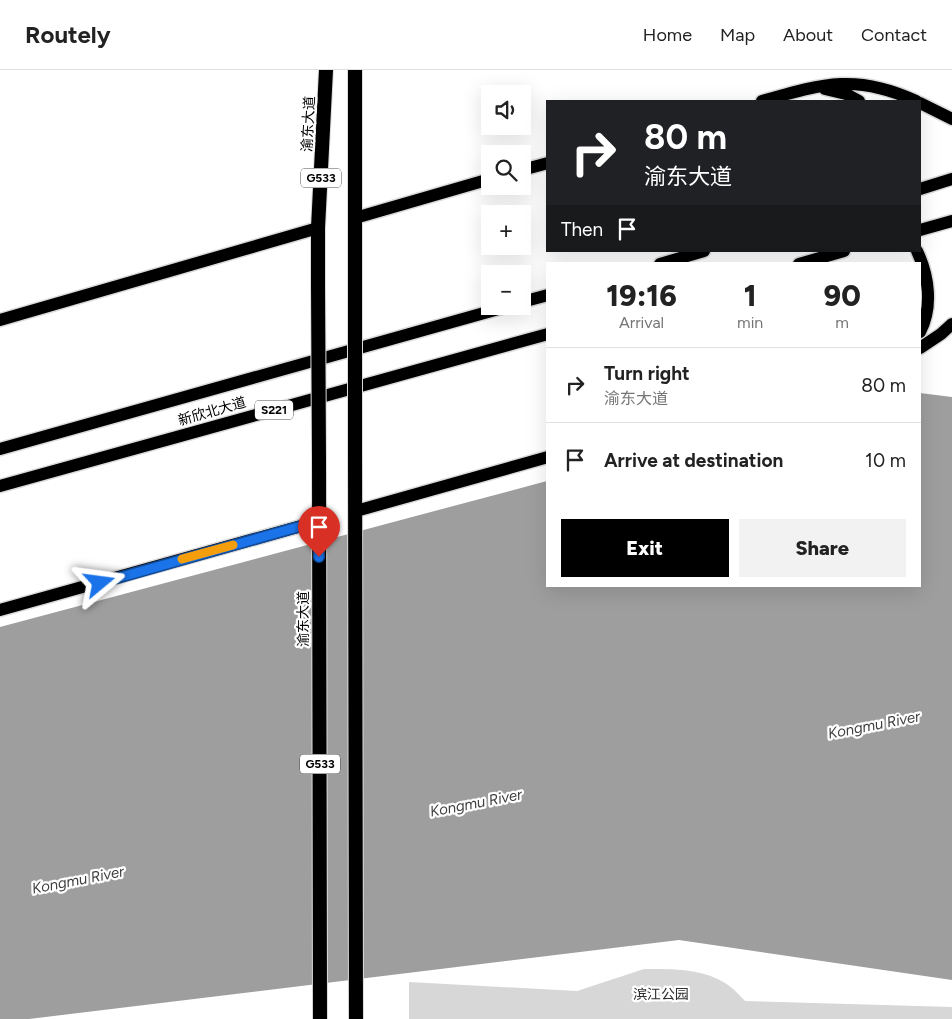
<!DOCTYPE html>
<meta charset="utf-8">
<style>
:root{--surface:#fff;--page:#f2f2f2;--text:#222;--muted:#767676;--line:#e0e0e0;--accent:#000}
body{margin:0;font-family:Figtree,"Noto Sans SC",sans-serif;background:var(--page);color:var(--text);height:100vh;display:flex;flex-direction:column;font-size:19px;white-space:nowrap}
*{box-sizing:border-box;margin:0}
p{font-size:16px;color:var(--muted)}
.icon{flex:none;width:28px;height:28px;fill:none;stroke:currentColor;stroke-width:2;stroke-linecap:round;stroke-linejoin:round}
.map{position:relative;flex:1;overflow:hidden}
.panel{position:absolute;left:546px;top:192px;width:375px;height:325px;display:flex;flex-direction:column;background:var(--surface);border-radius:0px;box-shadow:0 5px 20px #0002}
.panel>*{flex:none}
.banner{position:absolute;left:546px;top:30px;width:375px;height:152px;border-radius:0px;box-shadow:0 5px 20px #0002;background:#202124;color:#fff;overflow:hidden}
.buttons{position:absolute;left:481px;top:15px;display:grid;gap:10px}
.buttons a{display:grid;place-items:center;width:50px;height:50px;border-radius:0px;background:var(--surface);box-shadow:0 5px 20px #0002;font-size:25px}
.pin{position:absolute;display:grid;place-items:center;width:42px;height:42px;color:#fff;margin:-51px -21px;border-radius:50% 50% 50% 0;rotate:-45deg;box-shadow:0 0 5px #0007}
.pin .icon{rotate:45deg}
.me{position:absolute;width:55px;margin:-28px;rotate:74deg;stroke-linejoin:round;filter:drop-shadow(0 0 4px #0008)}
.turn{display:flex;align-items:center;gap:18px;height:105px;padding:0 15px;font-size:22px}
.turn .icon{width:65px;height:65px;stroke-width:2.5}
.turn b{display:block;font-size:35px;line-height:42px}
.then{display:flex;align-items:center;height:48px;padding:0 15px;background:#0003;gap:10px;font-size:19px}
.eta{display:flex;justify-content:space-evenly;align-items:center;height:85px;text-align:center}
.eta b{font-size:30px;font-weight:800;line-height:35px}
.primary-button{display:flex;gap:10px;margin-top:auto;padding:10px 15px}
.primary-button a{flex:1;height:58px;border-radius:0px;background:var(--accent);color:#fff;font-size:20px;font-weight:800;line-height:58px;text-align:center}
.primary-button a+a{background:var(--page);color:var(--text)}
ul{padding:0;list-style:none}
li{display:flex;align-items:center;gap:15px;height:75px;padding:0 15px;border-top:1px solid var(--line)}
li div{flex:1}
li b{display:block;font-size:19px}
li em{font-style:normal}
header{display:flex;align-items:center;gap:30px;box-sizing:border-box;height:70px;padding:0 25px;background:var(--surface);border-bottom:1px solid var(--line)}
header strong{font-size:24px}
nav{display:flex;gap:28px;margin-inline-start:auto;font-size:18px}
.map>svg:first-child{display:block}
</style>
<header>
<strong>Routely</strong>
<nav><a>Home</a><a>Map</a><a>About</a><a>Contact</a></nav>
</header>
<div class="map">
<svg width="952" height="949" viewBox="0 0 952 949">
<rect width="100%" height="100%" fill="#fff"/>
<path fill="#d7d7d7" d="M644,899C671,899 704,898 728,915C734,919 739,925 745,931L952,937V949H409V912L577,921Z"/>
<path fill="#9e9e9e" d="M920,323L952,327V910L679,870L29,949H0V557L547,411L548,516H920Z"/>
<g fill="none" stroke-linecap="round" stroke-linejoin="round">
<g stroke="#dbdbdb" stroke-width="15">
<path id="primary" d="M825,19L846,24L859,31
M762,31C822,14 856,3 916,31
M920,33L952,49
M522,100L548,93
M920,119L952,109
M355,148L490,109
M920,160L952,151
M917,181C929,206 933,237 920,262
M660,194L704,181
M799,194L844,181
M522,232L548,225
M0,250L318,158
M920,278L941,264L952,254
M0,379L509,236
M0,416L548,264
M356,441L548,387
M0,540L319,451"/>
</g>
<g stroke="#dbdbdb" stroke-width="16">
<path id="trunk" d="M355,0V205
M318,215V158L326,0
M355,379L356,949
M319,389L320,949"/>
</g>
<use href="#primary" stroke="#000" stroke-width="12"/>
<use href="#trunk" stroke="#000" stroke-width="14"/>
<g stroke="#dbdbdb" stroke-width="16" stroke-linecap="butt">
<path id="trunk-bridge" d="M355,205V379
M318,215L319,389"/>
</g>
<use href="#trunk-bridge" stroke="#000" stroke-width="14"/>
</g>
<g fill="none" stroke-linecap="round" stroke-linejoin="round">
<g stroke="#114b97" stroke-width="12">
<path id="route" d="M100,513L319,451V487"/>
</g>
<use href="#route" stroke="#1a73e8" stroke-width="9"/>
<path stroke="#f59e0b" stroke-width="9" d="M182,489L233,475"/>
</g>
<g text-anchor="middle" stroke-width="4.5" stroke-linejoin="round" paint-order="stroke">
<g fill="#fff" stroke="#4c4c4c" stroke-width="1">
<rect x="301" y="98.5" width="40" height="19" rx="4"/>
<rect x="255" y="330.5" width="38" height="19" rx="4"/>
<rect x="300" y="684.5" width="40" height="19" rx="4"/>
</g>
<g font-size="12" font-weight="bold" fill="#000">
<text x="321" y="112">G533</text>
<text x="274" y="344">S221</text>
<text x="320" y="698">G533</text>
</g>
<g font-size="14" fill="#000" stroke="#fff">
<text transform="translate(308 54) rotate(-87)" y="5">渝东大道</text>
<text transform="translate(212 341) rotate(-16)" y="5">新欣北大道</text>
<text transform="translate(303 549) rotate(-90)" y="5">渝东大道</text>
</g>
<g font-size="14" fill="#2e2e2e" stroke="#fff">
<text x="661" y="929">滨江公园</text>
</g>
<g font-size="15" font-style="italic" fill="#3f3f3f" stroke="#fff">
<text transform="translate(874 655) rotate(-11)" y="5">Kongmu River</text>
<text transform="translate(476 733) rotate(-11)" y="5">Kongmu River</text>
<text transform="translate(78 810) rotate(-11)" y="5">Kongmu River</text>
</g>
</g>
</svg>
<div class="buttons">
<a><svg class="icon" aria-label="sound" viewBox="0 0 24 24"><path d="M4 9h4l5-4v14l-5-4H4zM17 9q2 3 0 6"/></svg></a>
<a><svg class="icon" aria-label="search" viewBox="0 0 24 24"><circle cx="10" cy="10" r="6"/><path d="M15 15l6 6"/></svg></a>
<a>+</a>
<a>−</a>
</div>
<div class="pin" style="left:319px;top:487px;background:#d93025"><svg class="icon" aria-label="arrive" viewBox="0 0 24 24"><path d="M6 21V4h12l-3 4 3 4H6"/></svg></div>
<svg class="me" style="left:100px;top:513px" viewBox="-20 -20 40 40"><path d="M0-17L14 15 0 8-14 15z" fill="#1a73e8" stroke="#fff" stroke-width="4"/></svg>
<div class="banner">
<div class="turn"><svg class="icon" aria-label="right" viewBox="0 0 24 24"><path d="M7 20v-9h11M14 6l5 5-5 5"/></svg><div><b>80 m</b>渝东大道</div></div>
<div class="then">Then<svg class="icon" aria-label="arrive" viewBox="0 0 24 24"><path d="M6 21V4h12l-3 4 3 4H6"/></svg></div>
</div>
<section class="panel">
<div class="eta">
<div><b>19:16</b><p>Arrival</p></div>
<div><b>1</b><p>min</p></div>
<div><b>90</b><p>m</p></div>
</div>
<ul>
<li><svg class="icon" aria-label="right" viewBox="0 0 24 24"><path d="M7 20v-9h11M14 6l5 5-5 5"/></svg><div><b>Turn right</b><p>渝东大道</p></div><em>80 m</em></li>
<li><svg class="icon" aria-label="arrive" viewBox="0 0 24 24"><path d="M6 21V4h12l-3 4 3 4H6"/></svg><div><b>Arrive at destination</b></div><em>10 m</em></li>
</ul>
<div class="primary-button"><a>Exit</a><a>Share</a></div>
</section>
</div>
